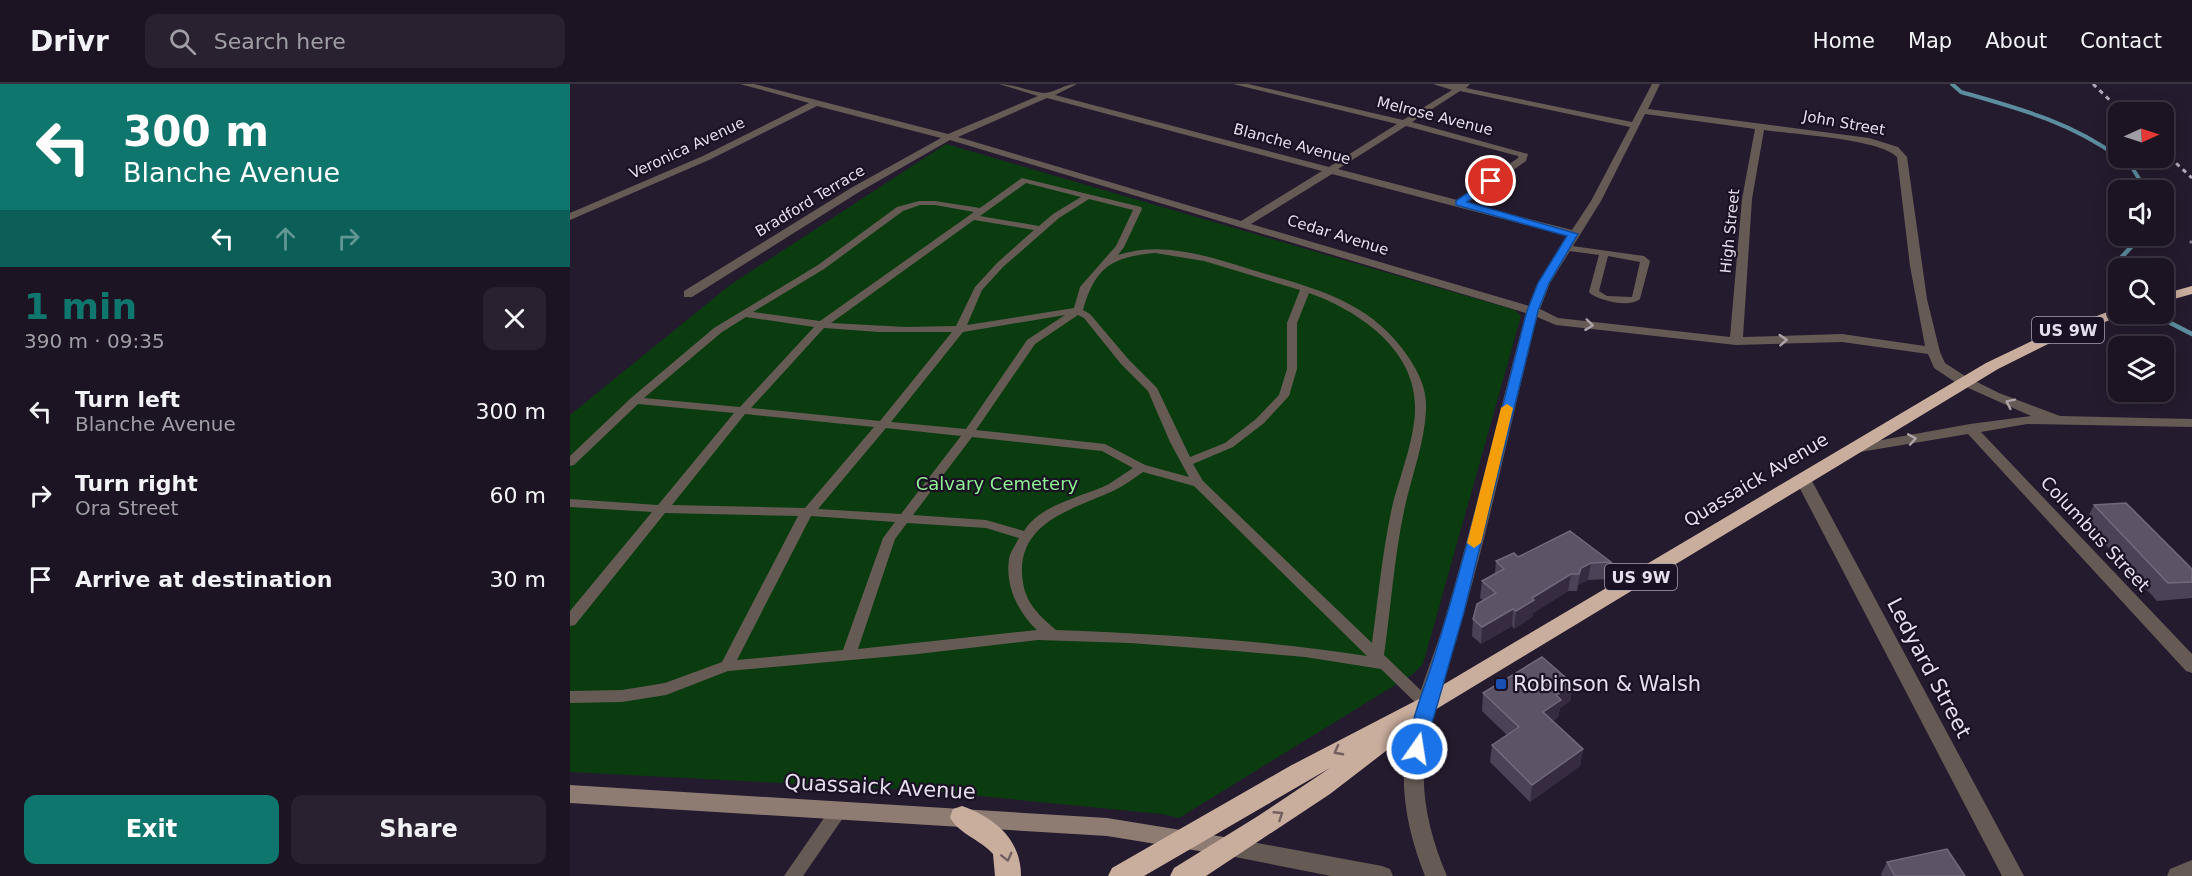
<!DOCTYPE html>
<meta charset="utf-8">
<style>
:root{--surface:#1c1422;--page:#29212f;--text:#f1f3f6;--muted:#a09ea5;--line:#3a3340;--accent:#0f766e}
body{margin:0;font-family:"DejaVu Sans",sans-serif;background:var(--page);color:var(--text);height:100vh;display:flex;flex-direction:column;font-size:22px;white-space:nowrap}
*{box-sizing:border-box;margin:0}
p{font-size:20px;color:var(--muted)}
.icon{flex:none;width:33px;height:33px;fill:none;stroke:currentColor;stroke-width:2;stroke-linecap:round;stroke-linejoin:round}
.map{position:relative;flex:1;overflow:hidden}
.details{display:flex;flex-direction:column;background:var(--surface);width:570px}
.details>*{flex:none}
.guide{background:#0f766e;color:#fff;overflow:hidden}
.needle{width:39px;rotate:87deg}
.fabs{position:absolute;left:1538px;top:18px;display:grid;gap:12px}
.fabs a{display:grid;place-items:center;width:66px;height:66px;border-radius:12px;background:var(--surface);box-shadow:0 3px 15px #0003,0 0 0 2px var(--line);font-size:30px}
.pin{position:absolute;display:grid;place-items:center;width:51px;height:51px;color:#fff;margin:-26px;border:3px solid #fff;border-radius:50%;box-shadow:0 2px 6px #0007}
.me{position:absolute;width:66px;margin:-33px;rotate:13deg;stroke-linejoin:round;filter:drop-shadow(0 0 4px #0008)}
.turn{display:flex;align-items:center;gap:21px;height:126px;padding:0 24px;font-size:27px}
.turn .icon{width:78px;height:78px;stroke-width:2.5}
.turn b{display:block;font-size:42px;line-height:51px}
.lanes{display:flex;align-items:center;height:57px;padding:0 24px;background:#0003;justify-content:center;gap:30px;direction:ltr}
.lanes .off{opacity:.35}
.round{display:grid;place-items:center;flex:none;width:63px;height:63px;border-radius:12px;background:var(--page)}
.summary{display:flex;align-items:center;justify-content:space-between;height:102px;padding:0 24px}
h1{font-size:36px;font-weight:600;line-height:45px;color:var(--accent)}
.button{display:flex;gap:12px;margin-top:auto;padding:12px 24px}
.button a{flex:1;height:69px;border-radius:12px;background:var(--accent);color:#fff;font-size:24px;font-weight:600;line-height:69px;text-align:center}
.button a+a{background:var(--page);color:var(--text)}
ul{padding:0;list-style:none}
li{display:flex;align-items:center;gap:18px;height:84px;padding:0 24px}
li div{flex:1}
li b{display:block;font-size:22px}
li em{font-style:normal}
header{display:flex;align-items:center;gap:36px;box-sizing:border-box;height:84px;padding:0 30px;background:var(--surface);border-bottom:2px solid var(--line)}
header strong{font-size:28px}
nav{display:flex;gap:33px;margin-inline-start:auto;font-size:21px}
.search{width:420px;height:54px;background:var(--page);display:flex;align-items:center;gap:15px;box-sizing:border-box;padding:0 21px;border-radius:12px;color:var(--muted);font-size:22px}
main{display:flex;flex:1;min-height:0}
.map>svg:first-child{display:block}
</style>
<header>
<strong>Drivr</strong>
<div class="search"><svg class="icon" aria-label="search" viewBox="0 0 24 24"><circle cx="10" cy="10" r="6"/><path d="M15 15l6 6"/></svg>Search here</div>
<nav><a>Home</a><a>Map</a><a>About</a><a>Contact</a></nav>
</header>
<main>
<section class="details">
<div class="guide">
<div class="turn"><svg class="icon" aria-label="left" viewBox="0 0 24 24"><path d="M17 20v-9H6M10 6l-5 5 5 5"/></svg><div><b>300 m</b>Blanche Avenue</div></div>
<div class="lanes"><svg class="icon" aria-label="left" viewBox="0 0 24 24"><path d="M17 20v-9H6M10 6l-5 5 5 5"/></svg><svg class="icon off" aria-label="ahead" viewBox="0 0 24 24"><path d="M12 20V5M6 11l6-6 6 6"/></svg><svg class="icon off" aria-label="right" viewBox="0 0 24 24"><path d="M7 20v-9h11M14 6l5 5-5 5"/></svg></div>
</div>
<div class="summary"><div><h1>1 min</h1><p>390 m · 09:35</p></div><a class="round"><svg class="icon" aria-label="close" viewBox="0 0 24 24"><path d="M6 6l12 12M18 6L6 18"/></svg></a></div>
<ul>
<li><svg class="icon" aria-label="left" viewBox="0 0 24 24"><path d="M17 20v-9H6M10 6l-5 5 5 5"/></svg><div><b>Turn left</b><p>Blanche Avenue</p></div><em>300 m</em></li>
<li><svg class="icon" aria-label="right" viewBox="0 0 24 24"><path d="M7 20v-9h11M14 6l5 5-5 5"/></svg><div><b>Turn right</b><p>Ora Street</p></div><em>60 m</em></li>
<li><svg class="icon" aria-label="arrive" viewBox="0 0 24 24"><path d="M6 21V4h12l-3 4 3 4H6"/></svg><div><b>Arrive at destination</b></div><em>30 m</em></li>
</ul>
<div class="button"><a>Exit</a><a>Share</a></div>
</section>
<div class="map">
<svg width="1622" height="792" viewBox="0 0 1622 792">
<rect width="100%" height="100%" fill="#251b2e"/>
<path fill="#0a3c10" d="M376,60L945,226L951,232L853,580L843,590L609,734L592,730L348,706L0,688V331L160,201Z"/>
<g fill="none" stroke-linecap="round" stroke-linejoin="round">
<path stroke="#5c8d9e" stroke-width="4" d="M1382,0L1391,8C1447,24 1501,38 1548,73
M1549,74L1563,85L1576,106"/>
<path stroke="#5c8d9e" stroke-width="4.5" d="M1548,211L1540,207V186L1571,152
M1583,230L1622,250"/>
<path stroke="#7f7687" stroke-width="3" stroke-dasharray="4.5 2" stroke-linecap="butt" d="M1620,157L1622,159"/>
<path fill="#665a54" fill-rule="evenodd" d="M452,94L571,123L572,125L554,163L548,171C600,154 652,178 703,192C758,208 805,223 839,274C849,289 857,306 856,325C855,359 841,393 834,427C824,474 821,523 814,571L862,617L865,621L862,625L857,627L852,625L811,585L735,573L666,567L560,559L468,556L348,570L158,587L96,611L52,618L0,619V607L52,606L95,599L152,578L228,432L95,429L5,541L0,542V527L82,428L0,423V415L88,421L164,329L68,320L4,381L0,382V372L61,314L144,244L248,181L327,123L349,117H365L410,124ZM456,99L511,113L483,130L469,142L410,132ZM519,115L563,126L546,162L510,203L504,224L397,241L412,206L433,183L489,134ZM350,121H365L404,128L250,237L183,228L254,185L333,127ZM404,136L464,146L427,179L405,203L386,242L336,243L261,239ZM585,169L634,177L730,206L717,239V285L709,311L686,335L655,359L620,373L587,304L559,276L520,230L513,226C525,183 542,173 585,169ZM739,209C787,226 844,264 845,321C846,355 828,395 821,428C812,471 808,515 802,559L633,397L623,380L663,363L694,339L719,312L727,285V239ZM495,231L457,256L396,345L321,338L393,248ZM508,231L514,234L551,280L578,307L600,358L619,393L575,381L535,360L406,346L465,260ZM176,233L244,243L170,323L74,314L152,248ZM254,244L309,248H382L310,337L181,324ZM175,330L304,343L235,424L102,421ZM316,344L391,352L331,430L248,425ZM402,353L532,367L563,384C555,389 547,395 539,400C513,413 470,420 454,447L416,436L343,431ZM573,388L624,402L797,572C694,556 590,550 486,546C466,529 453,516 452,489C450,436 507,424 545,406C555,401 564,394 573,388ZM241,432L325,438L313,454L273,566L167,576ZM337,439L416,444L449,454C446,460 440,468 439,475C435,502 448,528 467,546L288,565L325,455Z
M995,161L1074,172L1080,177L1070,215C1059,224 1032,217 1021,210L1019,208L1029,171L992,166L991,164ZM1038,172L1070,178L1062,213L1037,212L1029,207Z
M269,719L275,721L277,726L275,731L233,792H214L263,721Z"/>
<path fill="#665a54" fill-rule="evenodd" d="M170,0H184L378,50L468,12L429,0C444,0 464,9 475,9C486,8 494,0 507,0L485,11L759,83L827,40L663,0H678L833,36L882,6L863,0H900L896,4L1062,38L1082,0H1090L1078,25L1299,54L1328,63L1337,73L1357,215L1370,268L1375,279L1395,292L1429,309L1490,332L1622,335V343L1457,340L1411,348L1622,570V589L1616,587L1398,350L1284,369L1279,368L1277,365L1279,362L1284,361L1400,340L1461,332L1385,298L1364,284L1358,270L1272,258L1166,261L986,241L967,233C942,332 922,431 894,529C880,579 856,629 854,682C852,720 862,757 877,792H855C841,757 832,720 834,681C838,628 863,579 877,528C906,429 929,328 956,229L380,56L289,108L122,213H114V207L281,104L371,54L247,22L139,76L0,136V129L133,72L239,19ZM890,7L1060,43L1021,117L1002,146L897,119L956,77L958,70L842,38ZM477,14L752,87L671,137L388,53ZM1075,30L1185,45L1172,115L1160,253L988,234L970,225L980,199L1031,117ZM836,42L948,72V74L887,116L768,85ZM1194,46C1222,50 1311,55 1327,73L1340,182L1355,262L1272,250L1173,253L1182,115ZM762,90L998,152L968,199L959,222L681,140Z
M1234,392L1242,397L1454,792H1432L1226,397Z
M660,754L812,782L820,785L823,792H761L660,772L653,770L649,763L653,756Z
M1622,776V792H1597L1600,785Z"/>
<path fill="#8e7c72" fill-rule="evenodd" d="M0,701L537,734L660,754L667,756L671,763L667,770L660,772L537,752L0,719Z"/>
<path fill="#c9ad9d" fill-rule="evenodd" d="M1622,202V210L1593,218V210Z
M1548,224V230H1554L1553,231L1478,260L1428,285L840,641L838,650L760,710L636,792H600L604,784L688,732L760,684L574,792H538L542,784L720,682L849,615L1416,279L1468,254Z
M392,722C425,734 451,755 451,792H425L423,770C411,756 387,749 380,733L383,725Z"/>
<path stroke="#b0a8b7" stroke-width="3" stroke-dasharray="4.5 4.5" stroke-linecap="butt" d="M1523,0L1552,28
M1593,67L1622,94"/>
</g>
<path fill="#4c4257" d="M1524,421L1622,485V514L1587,517L1515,438Z
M948,473L1041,478L1038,495L1018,496L1008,501L1007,507H998L963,529L962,533L944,545L942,542L911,560L902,552L903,535L913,516L910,514L912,497L925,489L926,477Z
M1003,600L1000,617L990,624L988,633L983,637L1013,665L1010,682L960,718L920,678L922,661L937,651L912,627L913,609Z
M1317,778L1395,792H1312L1311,790Z"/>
<path fill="#362b40" d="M1021,479L1018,496L1008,501L1007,507L1011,484Z
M1001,490L998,507L963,529L962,533L944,545L946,527L962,514Z
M943,525L942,542L911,560L912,543Z
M1003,600L1000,617L990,624L988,633L971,646L973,628L986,611Z
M1013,665L1010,682L960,718L962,701Z"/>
<path fill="#5d5367" stroke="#72687c" stroke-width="1.5" d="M1556,419L1622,485V498L1598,499L1524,421Z
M1000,447L1041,478L1021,479L1011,484L1009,490H1001L962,514L964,516L946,527L943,525L912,543L903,535L907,520L926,509L912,497L934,485L926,477L944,469L948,473Z
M972,573L1003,600L986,611L991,616L973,628L1013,665L962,701L922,661L949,643L913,609Z
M1377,765L1395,792H1325L1317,778Z"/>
<defs><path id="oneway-chevron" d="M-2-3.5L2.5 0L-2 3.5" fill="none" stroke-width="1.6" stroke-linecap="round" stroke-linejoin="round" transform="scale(1.5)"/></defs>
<g stroke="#aca3a8">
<use href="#oneway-chevron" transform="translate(1019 241) rotate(7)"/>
<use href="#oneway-chevron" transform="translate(1213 256) rotate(-4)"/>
<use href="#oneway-chevron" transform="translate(1440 319) rotate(-154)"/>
<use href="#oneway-chevron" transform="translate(1342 355) rotate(-10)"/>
</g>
<g stroke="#725f60">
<use href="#oneway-chevron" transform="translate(768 667) rotate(152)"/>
<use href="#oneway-chevron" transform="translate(709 731) rotate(-33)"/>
<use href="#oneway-chevron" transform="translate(437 773) rotate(76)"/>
</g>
<path fill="#1a73e8" stroke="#114b97" stroke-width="1.5" d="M918,95L926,97L897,118L1008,150L979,199L968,227L894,528L853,670L847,672L840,670C833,656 856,600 861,583C898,466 926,346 957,227L968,199L997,152L886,121V117Z"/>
<path fill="#f59e0b" d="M937,320L943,324L911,459L904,464L897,459L931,324Z"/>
<rect fill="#1a4fb4" stroke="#1b1124" stroke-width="2" x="925" y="594" width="12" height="12" rx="3"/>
<g text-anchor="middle" stroke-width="4.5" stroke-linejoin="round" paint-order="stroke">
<g font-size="15" fill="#e5deec" stroke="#1b1124">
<text transform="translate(865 32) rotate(14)" y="5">Melrose Avenue</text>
<text transform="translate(1274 39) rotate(10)" y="5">John Street</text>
<text transform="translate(722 60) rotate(15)" y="5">Blanche Avenue</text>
<text transform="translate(117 64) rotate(-25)" y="5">Veronica Avenue</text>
<text transform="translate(240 117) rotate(-31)" y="5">Bradford Terrace</text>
<text transform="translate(1160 147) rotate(-84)" y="5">High Street</text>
<text transform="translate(768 151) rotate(17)" y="5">Cedar Avenue</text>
</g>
<g fill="#1b1124" stroke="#a8a0b0" stroke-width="1.5">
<rect x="1462" y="233" width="72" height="26" rx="4.5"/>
<rect x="1035" y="480" width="72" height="26" rx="4.5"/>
</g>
<g font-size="16" font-weight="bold" fill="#e5deec">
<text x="1498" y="252">US 9W</text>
<text x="1071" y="499">US 9W</text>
</g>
<g font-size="18" fill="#e5deec" stroke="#1b1124">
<text transform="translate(1186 396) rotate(-31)" y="6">Quassaick Avenue</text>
<text transform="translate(1525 450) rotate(47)" y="6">Columbus Street</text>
</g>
<g font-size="18" fill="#91f195" stroke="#1b1124">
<text x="427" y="406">Calvary Cemetery</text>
</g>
<g font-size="21" fill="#e5deec" stroke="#1b1124">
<text transform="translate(1359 584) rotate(62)" y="7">Ledyard Street</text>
<text transform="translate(310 703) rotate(3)" y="7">Quassaick Avenue</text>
</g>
<g font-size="21" fill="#e5deec" stroke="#1b1124" text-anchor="start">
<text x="943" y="607">Robinson &amp; Walsh</text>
</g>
</g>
</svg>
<div class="fabs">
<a><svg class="needle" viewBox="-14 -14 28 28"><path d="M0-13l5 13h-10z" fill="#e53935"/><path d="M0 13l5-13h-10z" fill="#a09ea5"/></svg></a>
<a><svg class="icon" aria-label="sound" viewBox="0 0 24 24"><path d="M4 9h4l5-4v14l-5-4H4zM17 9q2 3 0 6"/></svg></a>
<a><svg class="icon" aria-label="search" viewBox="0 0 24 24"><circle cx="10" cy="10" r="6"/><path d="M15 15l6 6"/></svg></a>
<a><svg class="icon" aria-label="layers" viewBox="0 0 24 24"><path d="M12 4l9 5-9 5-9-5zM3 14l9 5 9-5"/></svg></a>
</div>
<div class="pin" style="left:921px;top:97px;background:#d93025"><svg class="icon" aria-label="arrive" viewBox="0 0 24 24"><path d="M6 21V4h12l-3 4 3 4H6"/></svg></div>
<svg class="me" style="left:847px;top:665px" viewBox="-20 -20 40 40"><circle r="17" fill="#1a73e8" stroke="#fff" stroke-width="3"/><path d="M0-11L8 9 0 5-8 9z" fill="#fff"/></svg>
</div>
</main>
